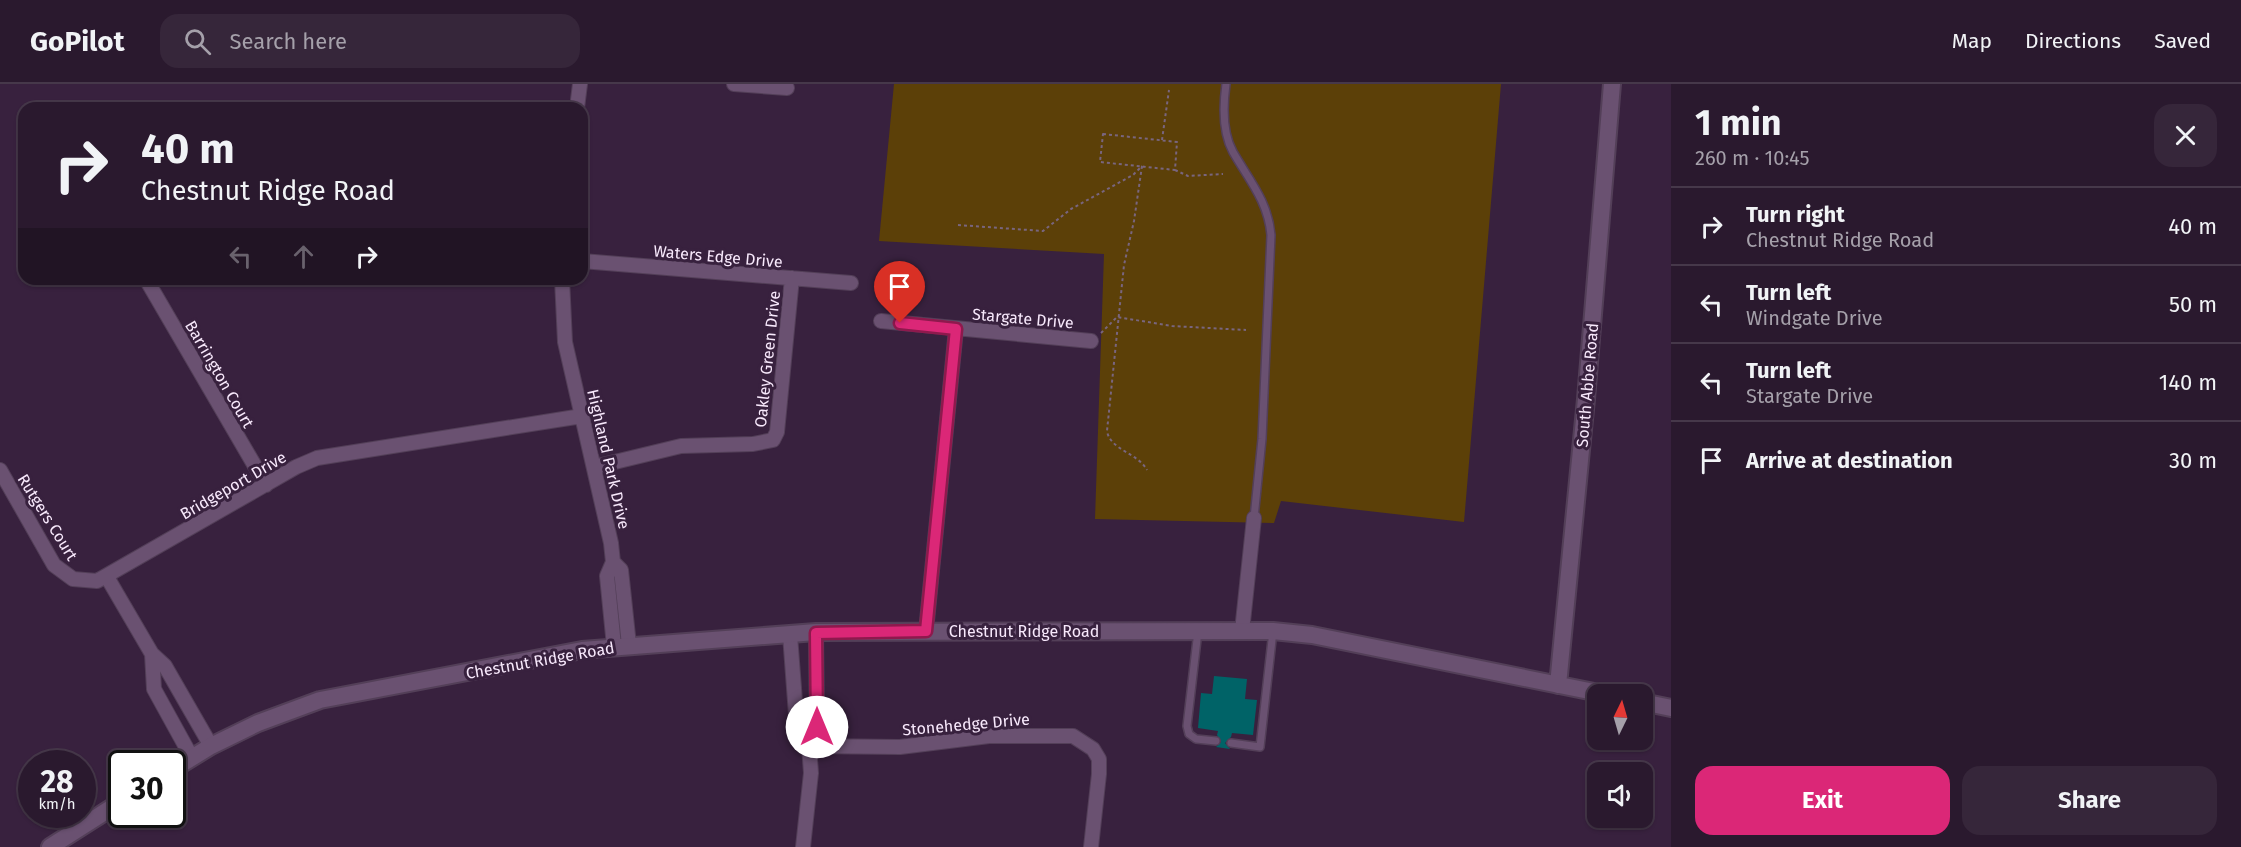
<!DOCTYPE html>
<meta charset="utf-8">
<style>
:root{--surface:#2a192e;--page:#36263a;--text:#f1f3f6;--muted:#a5a0aa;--line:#46384a;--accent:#db2777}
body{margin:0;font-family:"Fira Sans",sans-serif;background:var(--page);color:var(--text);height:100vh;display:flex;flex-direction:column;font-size:22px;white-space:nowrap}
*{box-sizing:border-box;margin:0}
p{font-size:20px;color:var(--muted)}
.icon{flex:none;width:33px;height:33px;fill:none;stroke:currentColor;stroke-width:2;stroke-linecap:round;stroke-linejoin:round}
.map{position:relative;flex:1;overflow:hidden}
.drawer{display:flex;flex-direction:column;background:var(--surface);width:570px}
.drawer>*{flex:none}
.guide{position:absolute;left:18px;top:18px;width:570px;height:183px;border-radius:18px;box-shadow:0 2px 4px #0004,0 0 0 2px var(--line);background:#2a192e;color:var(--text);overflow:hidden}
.needle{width:39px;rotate:5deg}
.fabs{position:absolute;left:1587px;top:600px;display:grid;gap:12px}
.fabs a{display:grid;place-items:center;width:66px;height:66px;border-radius:12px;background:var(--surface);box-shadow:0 2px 4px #0004,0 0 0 2px var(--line);font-size:30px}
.speed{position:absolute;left:18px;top:666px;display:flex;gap:12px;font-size:30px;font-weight:700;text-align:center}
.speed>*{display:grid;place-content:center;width:78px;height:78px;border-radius:50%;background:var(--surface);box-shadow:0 2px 4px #0004,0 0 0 2px var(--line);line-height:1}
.speed small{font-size:15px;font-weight:400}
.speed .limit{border:3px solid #111;border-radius:9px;background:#fff;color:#111}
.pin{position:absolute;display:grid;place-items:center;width:51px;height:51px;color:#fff;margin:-62px -26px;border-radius:50% 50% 50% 0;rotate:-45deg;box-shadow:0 0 6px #0007}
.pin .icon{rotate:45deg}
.me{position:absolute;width:66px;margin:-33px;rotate:0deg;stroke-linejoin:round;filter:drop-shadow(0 0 4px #0008)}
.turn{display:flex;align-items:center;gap:21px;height:126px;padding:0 24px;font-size:27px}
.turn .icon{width:78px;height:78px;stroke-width:2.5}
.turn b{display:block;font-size:42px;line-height:51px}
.lanes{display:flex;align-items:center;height:57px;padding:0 24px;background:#0003;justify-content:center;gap:30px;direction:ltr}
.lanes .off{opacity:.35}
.round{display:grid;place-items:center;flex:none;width:63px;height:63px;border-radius:18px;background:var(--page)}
.summary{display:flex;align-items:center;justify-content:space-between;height:102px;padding:0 24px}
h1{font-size:36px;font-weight:700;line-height:45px}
.action{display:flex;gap:12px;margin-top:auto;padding:12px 24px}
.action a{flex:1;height:69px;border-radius:18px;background:var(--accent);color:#fff;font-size:24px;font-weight:700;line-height:69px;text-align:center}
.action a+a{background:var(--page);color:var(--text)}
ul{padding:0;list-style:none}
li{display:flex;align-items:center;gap:18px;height:78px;padding:0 24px;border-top:2px solid var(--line)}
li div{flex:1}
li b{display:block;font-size:22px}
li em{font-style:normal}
header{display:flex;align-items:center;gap:36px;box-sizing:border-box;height:84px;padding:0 30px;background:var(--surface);border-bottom:2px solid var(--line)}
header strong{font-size:28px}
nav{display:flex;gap:33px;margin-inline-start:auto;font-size:21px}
.search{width:420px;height:54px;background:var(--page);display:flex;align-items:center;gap:15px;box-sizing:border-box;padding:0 21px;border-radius:18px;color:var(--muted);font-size:22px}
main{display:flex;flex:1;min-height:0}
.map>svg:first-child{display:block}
</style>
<header>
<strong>GoPilot</strong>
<div class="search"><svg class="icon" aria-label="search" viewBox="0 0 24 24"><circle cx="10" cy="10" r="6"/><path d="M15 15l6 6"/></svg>Search here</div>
<nav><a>Map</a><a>Directions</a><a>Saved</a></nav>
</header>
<main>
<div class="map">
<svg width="1671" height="763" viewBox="0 0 1671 763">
<rect width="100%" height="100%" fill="#38213e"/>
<path fill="#5c4008" d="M894,0H1501L1464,438L1281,417L1274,439L1095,435L1104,170L879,157Z"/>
<path fill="#006367" d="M1214,592L1247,595L1245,615L1257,616L1253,651L1232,649L1231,653L1225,659L1230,665L1216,663L1221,658L1217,651L1218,647L1198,644L1201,609L1212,610Z"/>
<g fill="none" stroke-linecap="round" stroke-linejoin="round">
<g stroke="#533f58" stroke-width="10">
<path id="service" d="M1226,0C1223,22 1222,48 1233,68C1249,96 1268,117 1271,151L1262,355L1254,434
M1198,547L1187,642L1189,650L1196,655L1216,657
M1231,659L1260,663L1273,547"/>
</g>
<g stroke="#533f58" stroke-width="16">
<path id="minor" d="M734,0L787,4
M577,24L580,0
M582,177L851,199
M146,195L266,401
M562,195L565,258L611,459L613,478L607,492L614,562
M881,237L1091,257
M594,383L681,362L753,360L773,356L777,348L792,194
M0,386L54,481L73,495L97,497L296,383L317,374L582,332
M613,478L621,486L629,561
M107,493L152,570L165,582L211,662
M926,547L956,245
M1242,547L1254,434
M790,551L797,644L809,662
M152,570L154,605L192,674
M809,662L900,663L989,652H1073L1093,665L1099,675V690L1091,763
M803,763L811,689L809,662L817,643L816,548"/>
</g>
<g stroke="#533f58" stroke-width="20">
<path id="tertiary" d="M1558,601L1586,315L1612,0
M1642,618L1671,624
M172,686L211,662L258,639L320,616L582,566L816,548L1273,547L1312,551L1604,610
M50,763L122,717"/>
</g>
<path stroke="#79657f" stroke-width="2" stroke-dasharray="3 3" stroke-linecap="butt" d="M1103,50L1177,58L1175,86L1100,78Z
M1162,56L1169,6
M1142,82L1134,137L1124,181L1107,347C1110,366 1138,369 1147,386
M1175,86L1188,92L1223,90
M958,141L1043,147L1071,125L1133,91L1142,82
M1101,249L1117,233L1172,242L1246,246"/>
<use href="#service" stroke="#6a5171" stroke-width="7"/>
<use href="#minor" stroke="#6a5171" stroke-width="14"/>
<use href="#tertiary" stroke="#6a5171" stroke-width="16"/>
</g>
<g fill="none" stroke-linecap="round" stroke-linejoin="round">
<g stroke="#8e194d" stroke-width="15">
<path id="route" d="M817,643L816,549L926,547L956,245L900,239"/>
</g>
<use href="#route" stroke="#db2777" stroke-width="10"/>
</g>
<g text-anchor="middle" stroke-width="6" stroke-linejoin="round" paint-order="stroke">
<g font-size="16" fill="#f8e9fc" stroke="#38213e">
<text transform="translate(718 172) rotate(5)" y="6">Waters Edge Drive</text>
<text transform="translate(1023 234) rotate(5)" y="6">Stargate Drive</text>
<text transform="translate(767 275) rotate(-84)" y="6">Oakley Green Drive</text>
<text transform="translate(220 290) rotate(60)" y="6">Barrington Court</text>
<text transform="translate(1587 301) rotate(-85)" y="6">South Abbe Road</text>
<text transform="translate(609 375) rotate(77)" y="6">Highland Park Drive</text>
<text transform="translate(233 401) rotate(-30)" y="6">Bridgeport Drive</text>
<text transform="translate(48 433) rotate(58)" y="6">Rutgers Court</text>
<text x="1024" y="553">Chestnut Ridge Road</text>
<text transform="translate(540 576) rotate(-10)" y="6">Chestnut Ridge Road</text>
<text transform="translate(966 640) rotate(-5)" y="6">Stonehedge Drive</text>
</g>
</g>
</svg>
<div class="fabs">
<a><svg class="needle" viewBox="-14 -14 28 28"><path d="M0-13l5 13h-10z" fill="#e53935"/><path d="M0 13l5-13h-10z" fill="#a5a0aa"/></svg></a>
<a><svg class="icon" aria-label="sound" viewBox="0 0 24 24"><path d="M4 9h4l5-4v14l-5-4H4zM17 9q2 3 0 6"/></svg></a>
</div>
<div class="speed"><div>28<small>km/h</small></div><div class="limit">30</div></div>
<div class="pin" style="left:900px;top:239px;background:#d93025"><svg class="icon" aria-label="arrive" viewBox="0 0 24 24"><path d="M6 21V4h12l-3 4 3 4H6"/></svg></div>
<svg class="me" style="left:817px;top:643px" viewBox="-20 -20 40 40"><circle r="19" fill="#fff"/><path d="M0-13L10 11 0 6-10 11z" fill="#db2777"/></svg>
<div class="guide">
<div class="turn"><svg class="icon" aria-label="right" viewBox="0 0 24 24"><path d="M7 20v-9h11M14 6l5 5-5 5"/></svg><div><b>40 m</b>Chestnut Ridge Road</div></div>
<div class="lanes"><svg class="icon off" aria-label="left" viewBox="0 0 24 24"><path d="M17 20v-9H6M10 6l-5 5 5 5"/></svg><svg class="icon off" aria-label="ahead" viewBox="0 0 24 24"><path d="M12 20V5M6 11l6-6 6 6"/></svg><svg class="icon" aria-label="right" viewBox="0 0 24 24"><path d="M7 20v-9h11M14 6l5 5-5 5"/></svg></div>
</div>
</div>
<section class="drawer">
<div class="summary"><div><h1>1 min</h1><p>260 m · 10:45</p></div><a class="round"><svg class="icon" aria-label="close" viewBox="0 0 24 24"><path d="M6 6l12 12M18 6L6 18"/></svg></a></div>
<ul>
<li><svg class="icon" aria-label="right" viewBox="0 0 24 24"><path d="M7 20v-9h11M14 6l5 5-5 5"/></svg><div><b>Turn right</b><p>Chestnut Ridge Road</p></div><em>40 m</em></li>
<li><svg class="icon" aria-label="left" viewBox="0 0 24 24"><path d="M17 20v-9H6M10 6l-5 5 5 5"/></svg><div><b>Turn left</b><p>Windgate Drive</p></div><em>50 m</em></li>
<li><svg class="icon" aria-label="left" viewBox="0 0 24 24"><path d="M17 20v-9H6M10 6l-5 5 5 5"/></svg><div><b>Turn left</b><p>Stargate Drive</p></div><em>140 m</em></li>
<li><svg class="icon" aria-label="arrive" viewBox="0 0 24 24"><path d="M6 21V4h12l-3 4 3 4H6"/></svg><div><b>Arrive at destination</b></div><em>30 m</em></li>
</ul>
<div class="action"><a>Exit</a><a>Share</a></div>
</section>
</main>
